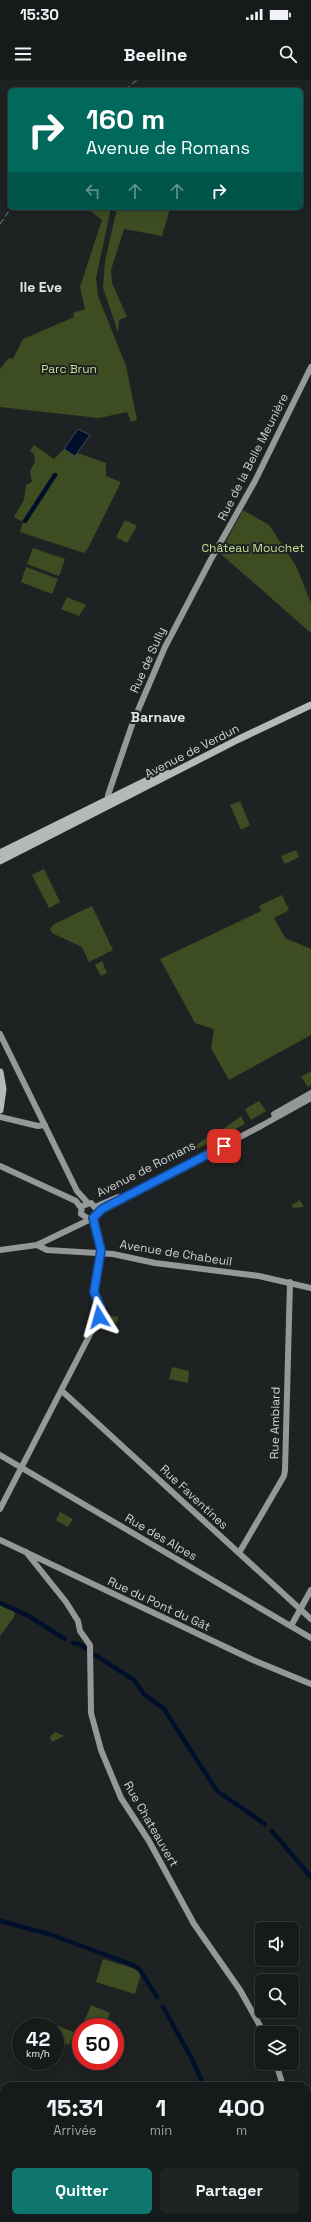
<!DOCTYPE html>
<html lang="fr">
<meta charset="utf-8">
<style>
:root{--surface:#171a1a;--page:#202323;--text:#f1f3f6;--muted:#9ea1a2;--line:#363839;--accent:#0f766e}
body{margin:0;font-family:"Space Grotesk",sans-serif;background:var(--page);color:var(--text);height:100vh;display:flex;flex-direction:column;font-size:15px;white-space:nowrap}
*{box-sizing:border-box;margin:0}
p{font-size:13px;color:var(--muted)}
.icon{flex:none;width:22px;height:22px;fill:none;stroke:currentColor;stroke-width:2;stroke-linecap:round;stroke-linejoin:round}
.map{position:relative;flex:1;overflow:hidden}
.sheet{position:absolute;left:0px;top:2002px;width:311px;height:140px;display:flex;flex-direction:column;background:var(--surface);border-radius:12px 12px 0 0;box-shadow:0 2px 10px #0003,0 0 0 1px var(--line)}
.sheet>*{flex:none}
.hud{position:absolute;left:8px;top:8px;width:295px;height:122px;border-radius:6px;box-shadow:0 2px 10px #0003,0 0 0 1px var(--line);background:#00695c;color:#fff;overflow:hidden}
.tools{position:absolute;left:255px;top:1842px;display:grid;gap:8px}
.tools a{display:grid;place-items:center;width:44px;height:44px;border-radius:6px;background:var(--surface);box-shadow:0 2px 10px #0003,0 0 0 1px var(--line);font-size:20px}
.speed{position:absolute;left:12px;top:1938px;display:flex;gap:8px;font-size:20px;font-weight:700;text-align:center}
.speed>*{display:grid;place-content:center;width:52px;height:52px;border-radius:50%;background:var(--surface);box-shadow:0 2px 10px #0003,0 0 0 1px var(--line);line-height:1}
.speed small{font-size:10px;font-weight:400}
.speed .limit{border:6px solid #d22;background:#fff;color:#111}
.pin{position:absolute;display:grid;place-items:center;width:34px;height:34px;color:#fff;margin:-17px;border-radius:8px;box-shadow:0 2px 6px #0006}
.me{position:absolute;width:44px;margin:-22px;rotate:352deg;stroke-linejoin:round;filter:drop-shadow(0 0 3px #0008)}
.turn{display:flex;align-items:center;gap:14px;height:84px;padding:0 12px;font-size:18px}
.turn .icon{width:52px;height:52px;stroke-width:2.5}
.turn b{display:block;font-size:28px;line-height:34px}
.lanes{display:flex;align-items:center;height:38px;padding:0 12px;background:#0003;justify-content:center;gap:20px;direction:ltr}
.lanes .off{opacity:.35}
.eta{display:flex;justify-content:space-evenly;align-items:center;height:68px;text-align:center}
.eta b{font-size:24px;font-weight:600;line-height:28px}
.button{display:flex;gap:8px;margin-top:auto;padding:8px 12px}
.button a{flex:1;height:46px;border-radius:6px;background:var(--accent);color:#fff;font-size:16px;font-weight:600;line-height:46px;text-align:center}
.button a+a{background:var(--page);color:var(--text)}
.status{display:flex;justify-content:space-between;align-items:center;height:28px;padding:0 20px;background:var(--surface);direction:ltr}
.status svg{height:11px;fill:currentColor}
header{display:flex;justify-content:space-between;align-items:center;height:52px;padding:0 12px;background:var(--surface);font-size:18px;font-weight:600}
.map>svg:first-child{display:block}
</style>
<div class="status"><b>15:30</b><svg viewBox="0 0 49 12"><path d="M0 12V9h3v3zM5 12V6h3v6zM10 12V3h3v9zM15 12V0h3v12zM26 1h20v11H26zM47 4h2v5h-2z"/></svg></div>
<header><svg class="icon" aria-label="menu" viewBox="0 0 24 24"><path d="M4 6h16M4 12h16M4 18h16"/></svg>Beeline<svg class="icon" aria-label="search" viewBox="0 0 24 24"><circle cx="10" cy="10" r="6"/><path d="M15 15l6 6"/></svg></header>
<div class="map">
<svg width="311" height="2142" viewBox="0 0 311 2142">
<rect width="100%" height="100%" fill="#1f2222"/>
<path fill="#3e4d21" d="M93,128H111L96,198L98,216L126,286L137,340L131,342L127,332L99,338L0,327V289L9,278L13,279L23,259L74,237L73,233L85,229L80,207L102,140L92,132Z
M117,128L170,129L162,156L124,149L111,190L112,203L127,237L119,240L118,252L103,208L105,182Z
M34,365L54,379L64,369L75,376L78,373L106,383V396L121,402L88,468L84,473L20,452L23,442L14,437L24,420L26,405L32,402L30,391L35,382L34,374L30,371Z
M243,430L269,445L296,486L311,523V553L221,474V470Z
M125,440L137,446L127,463L116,457Z
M33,468L65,479L59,496L27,484Z
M26,487L58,499L52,514L21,502Z
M67,517L86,525L79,536L61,529Z
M240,721L250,745L241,750L230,725Z
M296,770L299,777L285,784L281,776Z
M44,789L60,822L49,828L32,795Z
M282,815L289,830L274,838L285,858L311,869V955L229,1000L211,968L214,949L195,943L160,879L261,831L259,826Z
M92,826L113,870L89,882L82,867L52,853L50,849L54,844Z
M102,881L107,893L101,896L95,885Z
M311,991V1005L308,1007L301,997Z
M259,1021L266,1031L251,1040L245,1029Z
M241,1036L245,1044L197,1069L195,1066L207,1057L210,1059Z
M300,1120L304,1127L293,1128L292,1125Z
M104,1234L118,1237L117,1243L101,1240Z
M172,1287L189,1291L188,1303L169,1299Z
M60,1432L73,1439L68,1447L56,1440Z
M0,1524L15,1530L14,1537L0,1556Z
M55,1652L64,1656L52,1662L50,1657Z
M103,1879L142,1891L135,1914L96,1902Z
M91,1925L110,1933L105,1947H82Z
M50,1943L74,1952L69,1965L55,1960V1947H49Z"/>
<path fill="#00102b" stroke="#3e4a5d" d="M78,349L90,355L75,376L64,369Z"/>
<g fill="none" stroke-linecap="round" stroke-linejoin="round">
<path stroke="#3e4a5d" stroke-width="1" d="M68,379L77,378"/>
<path stroke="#00102b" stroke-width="4.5" d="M25,441L55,395
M0,1523L27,1535L65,1559
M73,1563L79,1564L86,1569
M95,1575L134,1600L144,1614L164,1629L217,1711L265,1744
M272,1751L311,1797
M0,1841L49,1854L133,1885L140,1890L157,1917
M163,1927L191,1977L204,2006
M307,2033L311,2035
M234,2138L256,2142
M1,2142L4,2137"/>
<path stroke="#959898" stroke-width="6" d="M108,723V715L133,642L165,567L210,481L255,401L311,287
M0,954L77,1111L88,1123
M274,1034L311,1013
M0,1037L38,1046L45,1045
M0,1086L76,1121L81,1128
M95,1127L118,1117
M89,1139L81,1134L82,1126L91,1123L97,1130
M37,1165L47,1170L113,1174L155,1183L259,1196L311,1208
M0,1170L37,1165L93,1138L102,1129L261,1046L311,1018
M62,1311L311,1539
M0,1375L311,1558
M0,1429L99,1237L101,1228L94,1212L101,1170L93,1138
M0,1460L253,1580L311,1604
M26,1472L66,1522L78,1541L80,1551L90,1565L91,1633L101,1670L121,1718L149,1761L194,1844L240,1910L264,1953
M239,1473L284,1396L285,1390L290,1202
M291,1546L311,1510
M276,1983L283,2006
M307,2071L311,2067
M275,2142L276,2138"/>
<path stroke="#b6b9ba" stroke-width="7" d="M0,773L166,691
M0,781L239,659L311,625
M0,992L3,1009L0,1030"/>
<path stroke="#828584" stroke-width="1" stroke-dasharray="6 3" stroke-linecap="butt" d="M125,10L137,0
M0,144L11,128"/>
</g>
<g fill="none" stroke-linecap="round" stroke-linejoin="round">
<g stroke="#114b97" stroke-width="10">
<path id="route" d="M99,1237L101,1228L94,1212L101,1170L93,1138L102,1129L224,1066"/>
</g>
<use href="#route" stroke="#1a73e8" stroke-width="7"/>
</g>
<g text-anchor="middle" stroke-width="4" stroke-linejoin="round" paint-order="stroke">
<g font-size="12" fill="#c1df91" stroke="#1f2222">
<text x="69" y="293">Parc Brun</text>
<text x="253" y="472">Château Mouchet</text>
</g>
<g font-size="12" fill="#d0d2d1" stroke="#1f2222">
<text transform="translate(253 377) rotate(-63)" y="4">Rue de la Belle Meunière</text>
<text transform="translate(148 580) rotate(-66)" y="4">Rue de Sully</text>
<text transform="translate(192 671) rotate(-27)" y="4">Avenue de Verdun</text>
<text transform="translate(146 1089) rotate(-27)" y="4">Avenue de Romans</text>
<text transform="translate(176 1173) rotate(9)" y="4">Avenue de Chabeuil</text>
<text transform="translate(275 1343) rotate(-89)" y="4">Rue Amblard</text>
<text transform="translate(194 1417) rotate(43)" y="4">Rue Faventines</text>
<text transform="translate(161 1457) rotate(30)" y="4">Rue des Alpes</text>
<text transform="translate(159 1524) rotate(25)" y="4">Rue du Pont du Gât</text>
<text transform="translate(151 1744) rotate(60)" y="4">Rue Chateauvert</text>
</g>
<g font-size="14" font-weight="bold" fill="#e1e4e4" stroke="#1f2222">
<text x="41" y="212">Ile Eve</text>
<text x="158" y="642">Barnave</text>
</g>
</g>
</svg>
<div class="tools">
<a><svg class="icon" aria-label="sound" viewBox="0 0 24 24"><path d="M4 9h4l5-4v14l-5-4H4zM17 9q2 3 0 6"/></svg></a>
<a><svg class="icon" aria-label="search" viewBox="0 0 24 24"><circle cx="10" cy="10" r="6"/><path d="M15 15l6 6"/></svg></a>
<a><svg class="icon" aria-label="layers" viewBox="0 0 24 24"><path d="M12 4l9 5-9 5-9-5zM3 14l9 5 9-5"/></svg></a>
</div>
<div class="speed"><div>42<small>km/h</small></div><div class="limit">50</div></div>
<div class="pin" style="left:224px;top:1066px;background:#d93025"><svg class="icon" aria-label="arrive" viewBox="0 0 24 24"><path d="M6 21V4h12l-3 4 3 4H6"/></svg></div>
<svg class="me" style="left:99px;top:1237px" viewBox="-20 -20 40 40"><path d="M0-17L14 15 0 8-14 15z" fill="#1a73e8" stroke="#fff" stroke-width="4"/></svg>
<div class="hud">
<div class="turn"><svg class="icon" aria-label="right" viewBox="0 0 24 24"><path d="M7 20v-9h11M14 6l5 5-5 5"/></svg><div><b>160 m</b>Avenue de Romans</div></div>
<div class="lanes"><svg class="icon off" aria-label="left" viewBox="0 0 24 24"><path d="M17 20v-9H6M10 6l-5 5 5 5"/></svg><svg class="icon off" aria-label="ahead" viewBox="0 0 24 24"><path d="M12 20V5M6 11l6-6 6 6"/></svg><svg class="icon off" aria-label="ahead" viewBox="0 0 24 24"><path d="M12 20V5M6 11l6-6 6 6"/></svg><svg class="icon" aria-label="right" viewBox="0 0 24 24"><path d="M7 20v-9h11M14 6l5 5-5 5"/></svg></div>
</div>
<section class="sheet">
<div class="eta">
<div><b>15:31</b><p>Arrivée</p></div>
<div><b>1</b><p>min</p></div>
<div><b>400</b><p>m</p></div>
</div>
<div class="button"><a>Quitter</a><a>Partager</a></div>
</section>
</div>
